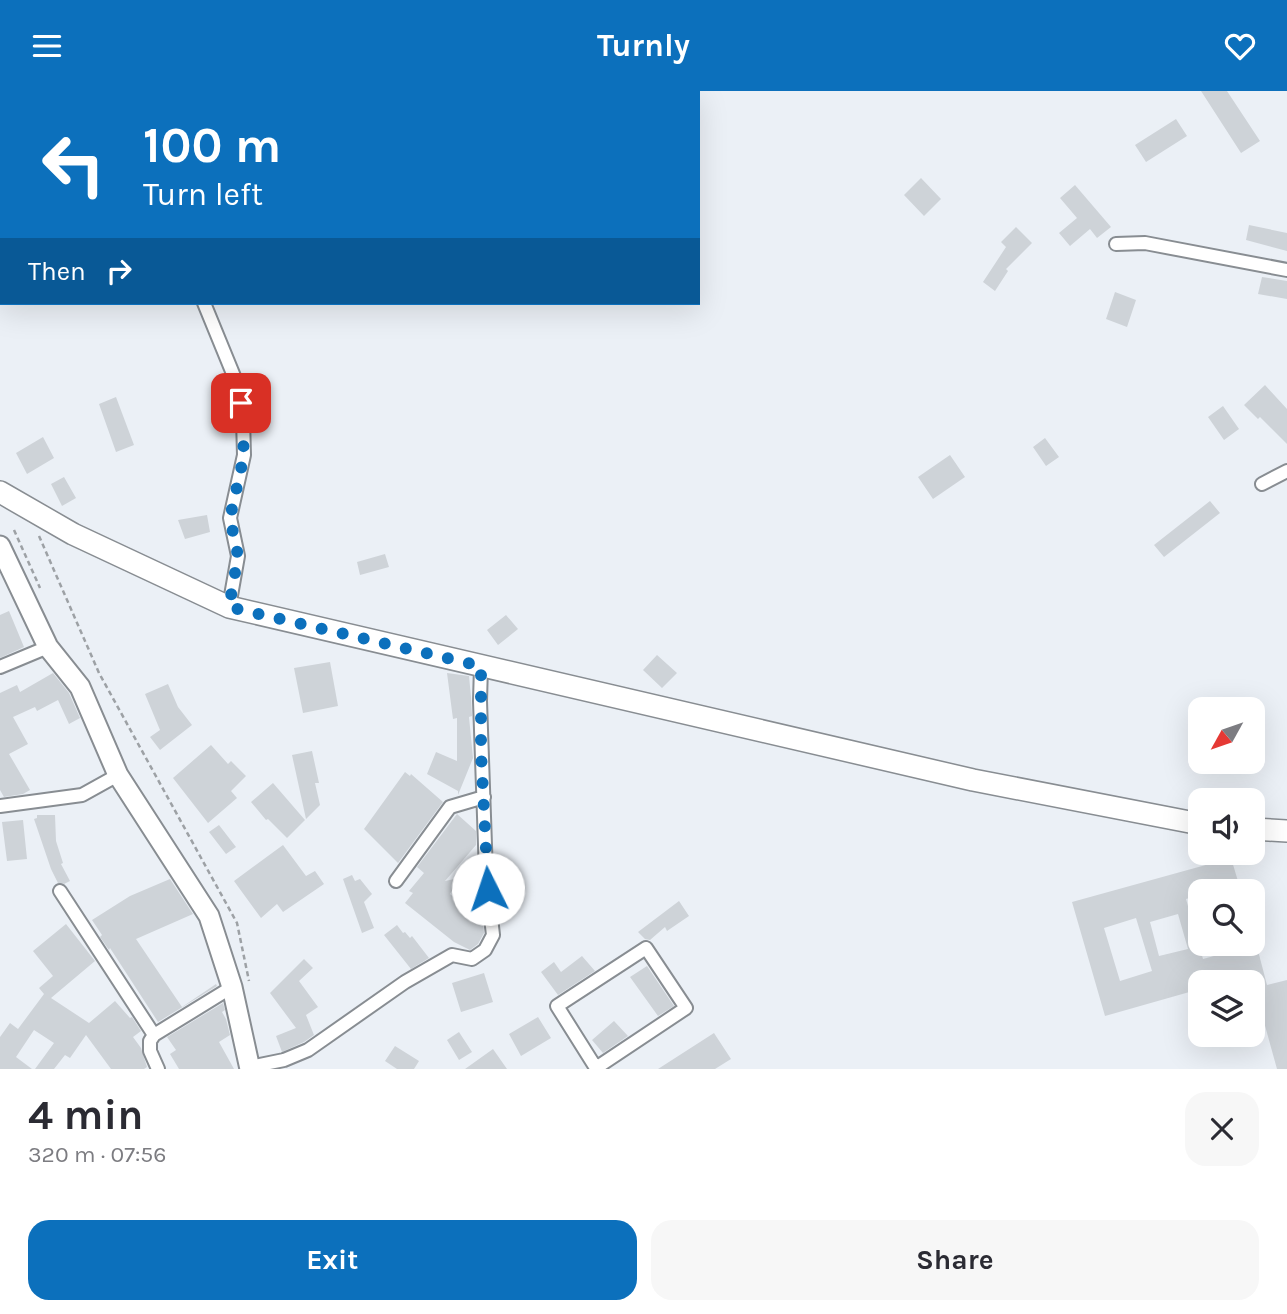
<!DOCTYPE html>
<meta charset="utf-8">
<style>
:root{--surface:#fff;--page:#f7f7f7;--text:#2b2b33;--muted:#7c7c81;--accent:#0c70bc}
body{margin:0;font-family:Karla,sans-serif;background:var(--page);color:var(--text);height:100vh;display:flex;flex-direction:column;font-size:26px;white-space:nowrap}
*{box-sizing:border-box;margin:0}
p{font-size:23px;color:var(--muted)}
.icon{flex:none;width:38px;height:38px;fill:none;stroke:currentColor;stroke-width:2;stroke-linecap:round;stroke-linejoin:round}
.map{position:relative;height:978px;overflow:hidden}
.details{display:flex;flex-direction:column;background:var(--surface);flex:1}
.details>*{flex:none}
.banner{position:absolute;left:0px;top:0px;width:700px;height:214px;box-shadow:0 7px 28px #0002;background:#0c70bc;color:#fff;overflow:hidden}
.needle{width:46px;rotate:230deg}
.buttons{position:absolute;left:1188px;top:606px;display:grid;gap:14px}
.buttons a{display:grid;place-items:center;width:77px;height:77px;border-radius:14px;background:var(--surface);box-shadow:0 7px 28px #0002;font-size:35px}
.pin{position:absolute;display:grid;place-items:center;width:60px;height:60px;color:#fff;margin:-30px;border-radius:14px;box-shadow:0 4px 10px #0006}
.me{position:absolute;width:77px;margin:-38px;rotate:356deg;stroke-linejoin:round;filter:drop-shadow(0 0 5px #0008)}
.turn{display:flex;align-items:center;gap:24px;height:147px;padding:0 28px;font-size:32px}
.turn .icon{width:91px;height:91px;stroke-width:2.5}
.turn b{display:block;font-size:49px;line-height:60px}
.then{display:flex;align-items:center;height:66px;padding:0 28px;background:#0003;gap:14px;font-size:26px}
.round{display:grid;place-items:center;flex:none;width:74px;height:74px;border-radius:21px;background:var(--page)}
.headline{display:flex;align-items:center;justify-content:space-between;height:119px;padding:0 28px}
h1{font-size:42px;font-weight:700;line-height:52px}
.primary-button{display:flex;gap:14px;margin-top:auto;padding:14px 28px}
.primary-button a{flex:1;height:80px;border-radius:21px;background:var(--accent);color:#fff;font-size:28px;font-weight:700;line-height:80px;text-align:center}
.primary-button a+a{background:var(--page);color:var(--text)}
header{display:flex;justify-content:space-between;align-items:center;height:91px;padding:0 28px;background:var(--accent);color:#fff;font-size:32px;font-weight:700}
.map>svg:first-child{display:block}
</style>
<header><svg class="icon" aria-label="menu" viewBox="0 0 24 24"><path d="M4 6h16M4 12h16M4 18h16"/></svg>Turnly<svg class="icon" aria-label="heart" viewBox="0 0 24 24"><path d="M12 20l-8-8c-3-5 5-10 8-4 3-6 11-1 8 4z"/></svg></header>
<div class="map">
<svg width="1287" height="978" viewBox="0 0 1287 978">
<rect width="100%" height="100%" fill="#ebf0f6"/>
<path fill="#ced3d8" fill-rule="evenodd" d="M1201,0H1227L1260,50L1241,62Z
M1176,28L1187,45L1146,71L1135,54Z
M921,87L941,108L924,125L904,104Z
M1075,94L1111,136L1097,147L1090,138L1070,155L1059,142L1077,127L1060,107Z
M1249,134L1287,142V160L1246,149Z
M1016,136L1032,152L1006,178L1008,180L995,200L983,191L1006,156L1001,151Z
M1262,186L1287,190V208L1258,203Z
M1115,201L1136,209L1127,236L1106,228Z
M1265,294L1287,318V353L1260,326L1258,328L1244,314Z
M116,306L134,354L116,361L99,313Z
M1223,315L1239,338L1224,349L1208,326Z
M43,346L54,367L27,383L16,362Z
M1045,347L1059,366L1046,375L1033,356Z
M950,364L965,386L933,408L918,386Z
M64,386L76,407L62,415L51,393Z
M1210,410L1220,422L1164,466L1154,454Z
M207,424L210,441L185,448L178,429Z
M385,463L389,476L360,484L357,471Z
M9,520L24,556L0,567V524Z
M506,524L518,538L498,554L487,539Z
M657,564L677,582L662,597L643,579Z
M330,571L338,615L303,622L294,577Z
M53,582L69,602L80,627L69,633L58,609L37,620L35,616L13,626L28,653L9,663L30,699L23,703L4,706L0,699V602L17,594L20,601Z
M447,582L469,585L471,606L472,625L469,626L473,667L458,704V700L427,683L436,661L457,670V627L453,628Z
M168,593L178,616L192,634L160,659L150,646L160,639L145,603Z
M211,654L228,673L231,670L246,685L231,700L237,707L208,732L173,687Z
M312,660L319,692H315L320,714L306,728L292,664Z
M405,681L410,685L411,683L443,711L398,772L364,738Z
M273,692L305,729L287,747L268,728L266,729L251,711Z
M457,723L476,740V754L445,790L459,787L450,803L483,831L484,842L478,853L470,859L454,851L405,812L413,802L409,800L424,782L417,776Z
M37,724H55L56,750L63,772L61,773L70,790L64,793L58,792L51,778L34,728L37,727Z
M23,729L27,768L7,770L2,731Z
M219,734L236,756L226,763L209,741Z
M283,754L306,785L315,780L324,793L283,821L277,813L261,827L234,790Z
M1231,767L1241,800H1200V804L1186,808L1203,868L1232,860L1229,852H1256L1267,894L1287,889V978H1277L1251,884L1227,891H1200V898L1105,925L1072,811ZM1178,823L1188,858L1159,865L1150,831ZM1136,827L1152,880L1120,890L1104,837Z
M352,784L355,790L360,788L372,803L364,811L374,837L362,842L343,788Z
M170,788L193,823L136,848L182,916L216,893L217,895L158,931L110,857L109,859L100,846L102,844L92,829L130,805Z
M679,810L689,825L667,840L665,836L650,849L645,848L638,841Z
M66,833L95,870L51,907L89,932L115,910L130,927L132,926L141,940L133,946L141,957L147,976L144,978H111L86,944L70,967L65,964L54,978H35L54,952L34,939L16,966L32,978H0V946L10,932L18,938L44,903L39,897L53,885L33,860Z
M397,834L403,842L405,841L410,847L412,845L429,867L411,878L384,844Z
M582,865L595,880L558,904L541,881L554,871L561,881Z
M304,868L313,877L299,890L318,916L306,924L314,944L304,951L282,961L276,945L296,937L270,902Z
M647,875L674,915L658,925L630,886Z
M484,882L493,911L461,921L452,892Z
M223,912L225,919L222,921L226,928L230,944L219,951L234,978H179L170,963L176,959L167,946Z
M538,926L551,947L521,965L509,943Z
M614,930L628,945L603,962L592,949Z
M459,941L472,961L459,969L447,949Z
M714,942L731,968L715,978H658Z
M395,955L419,970L414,978H397L385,970Z
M493,958L507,978H465Z"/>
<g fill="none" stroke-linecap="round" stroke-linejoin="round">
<g stroke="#888d92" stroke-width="16">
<path id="street" d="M1116,153L1145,152L1287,179
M204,212L238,295L243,328L244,364L230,427L238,465L229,516
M1262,393L1287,380
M0,576L48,556
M0,715L82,704L118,684
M396,790L450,716L484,706
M60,800L154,944L232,896
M154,944L150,950V960L158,978
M250,976L284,969L308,959L405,891L452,864L472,868L485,859L493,844L486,783L480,610L481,575
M596,977L686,917L646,857L557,915L596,977L597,978"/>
</g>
<g stroke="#888d92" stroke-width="23">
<path id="secondary" d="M0,455L48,556L80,596L118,684L209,825L232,896L250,978"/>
</g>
<g stroke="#888d92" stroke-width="24">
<path id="primary" d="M0,401L73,443L229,516L973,689L1200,733
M1253,738L1287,740"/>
</g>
<path stroke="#9da1a5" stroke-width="2.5" stroke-dasharray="5 3.5" stroke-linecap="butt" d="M14,439L40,497
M39,445L99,582L237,832L249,890"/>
<use href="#street" stroke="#fff" stroke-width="12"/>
<use href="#secondary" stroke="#fff" stroke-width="19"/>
<use href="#primary" stroke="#fff" stroke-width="21"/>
</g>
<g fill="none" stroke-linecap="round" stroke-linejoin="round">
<path stroke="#0c70bc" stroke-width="12" stroke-dasharray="0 21.6" d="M241,312L244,364L230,427L238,465L229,516L481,575V661L488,798"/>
</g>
</svg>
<div class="buttons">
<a><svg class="needle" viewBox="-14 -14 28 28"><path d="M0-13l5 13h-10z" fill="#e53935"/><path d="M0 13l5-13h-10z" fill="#7c7c81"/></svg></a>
<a><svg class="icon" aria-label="sound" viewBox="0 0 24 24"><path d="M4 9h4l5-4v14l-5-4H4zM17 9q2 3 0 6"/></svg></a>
<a><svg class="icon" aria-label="search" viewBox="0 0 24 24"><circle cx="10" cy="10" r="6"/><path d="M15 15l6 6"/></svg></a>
<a><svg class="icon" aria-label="layers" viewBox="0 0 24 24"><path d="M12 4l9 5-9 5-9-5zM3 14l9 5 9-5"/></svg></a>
</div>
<div class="pin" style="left:241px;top:312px;background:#d93025"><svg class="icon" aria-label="arrive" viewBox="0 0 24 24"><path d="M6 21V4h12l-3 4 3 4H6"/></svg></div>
<svg class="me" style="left:488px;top:798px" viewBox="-20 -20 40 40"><circle r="19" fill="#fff"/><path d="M0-13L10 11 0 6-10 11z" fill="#0c70bc"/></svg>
<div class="banner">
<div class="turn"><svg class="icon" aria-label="left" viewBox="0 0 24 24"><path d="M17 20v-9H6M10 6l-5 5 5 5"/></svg><div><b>100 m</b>Turn left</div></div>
<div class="then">Then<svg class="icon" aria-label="right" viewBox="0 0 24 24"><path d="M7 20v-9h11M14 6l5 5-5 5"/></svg></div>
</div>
</div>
<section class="details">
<div class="headline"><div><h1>4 min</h1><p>320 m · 07:56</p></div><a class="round"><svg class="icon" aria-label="close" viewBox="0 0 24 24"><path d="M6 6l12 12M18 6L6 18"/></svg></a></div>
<div class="primary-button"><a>Exit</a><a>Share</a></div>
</section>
